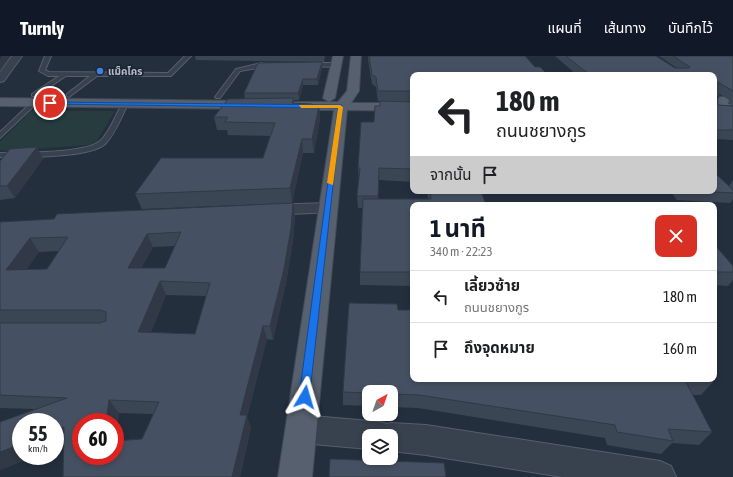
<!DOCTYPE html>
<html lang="th">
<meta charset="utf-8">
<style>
:root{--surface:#fff;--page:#f6f6f6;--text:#202124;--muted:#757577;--line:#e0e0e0;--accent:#111827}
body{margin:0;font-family:"Asap Condensed","Noto Sans Thai",sans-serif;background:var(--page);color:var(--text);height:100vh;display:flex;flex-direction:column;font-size:15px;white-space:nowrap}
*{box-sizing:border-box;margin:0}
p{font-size:13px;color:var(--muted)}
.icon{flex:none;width:22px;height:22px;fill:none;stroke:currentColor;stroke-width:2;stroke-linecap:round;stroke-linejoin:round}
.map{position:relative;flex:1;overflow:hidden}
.sheet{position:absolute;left:410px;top:146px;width:307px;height:180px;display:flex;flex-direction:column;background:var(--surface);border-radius:8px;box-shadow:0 2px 6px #0003}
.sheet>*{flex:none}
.banner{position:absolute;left:410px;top:16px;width:307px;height:122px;border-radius:8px;box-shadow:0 2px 6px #0003;background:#fff;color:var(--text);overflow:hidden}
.needle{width:26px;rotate:40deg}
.tools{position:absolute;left:362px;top:329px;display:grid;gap:8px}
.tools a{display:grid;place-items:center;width:36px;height:36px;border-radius:8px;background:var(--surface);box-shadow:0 2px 6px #0003;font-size:20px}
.speed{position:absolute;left:12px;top:357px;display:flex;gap:8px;font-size:20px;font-weight:700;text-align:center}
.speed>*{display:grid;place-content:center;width:52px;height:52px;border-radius:50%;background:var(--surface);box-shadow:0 2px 6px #0003;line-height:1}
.speed small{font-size:10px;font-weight:400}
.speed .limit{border:6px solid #d22;background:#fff;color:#111}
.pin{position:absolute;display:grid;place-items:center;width:34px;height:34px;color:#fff;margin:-17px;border:2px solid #fff;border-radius:50%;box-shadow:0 1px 4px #0007}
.me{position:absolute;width:44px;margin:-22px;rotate:7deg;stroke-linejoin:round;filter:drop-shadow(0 0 3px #0008)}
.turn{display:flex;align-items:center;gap:14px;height:84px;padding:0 20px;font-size:18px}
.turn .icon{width:52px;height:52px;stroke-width:2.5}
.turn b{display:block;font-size:28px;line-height:34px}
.then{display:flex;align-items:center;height:38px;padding:0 20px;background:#0003;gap:8px;font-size:15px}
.round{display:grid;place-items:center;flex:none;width:42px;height:42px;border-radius:8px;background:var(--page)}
.summary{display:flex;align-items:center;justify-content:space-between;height:68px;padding:0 20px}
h1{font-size:24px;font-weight:700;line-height:30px;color:var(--accent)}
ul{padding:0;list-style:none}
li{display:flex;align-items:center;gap:12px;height:52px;padding:0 20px;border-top:1px solid var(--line)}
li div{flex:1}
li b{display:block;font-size:15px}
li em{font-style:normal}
header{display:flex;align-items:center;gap:24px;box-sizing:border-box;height:56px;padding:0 20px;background:var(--accent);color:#fff}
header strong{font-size:19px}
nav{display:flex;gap:22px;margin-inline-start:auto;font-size:14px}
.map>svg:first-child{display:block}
</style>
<header>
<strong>Turnly</strong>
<nav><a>แผนที่</a><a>เส้นทาง</a><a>บันทึกไว้</a></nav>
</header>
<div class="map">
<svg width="733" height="421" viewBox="0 0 733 421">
<rect width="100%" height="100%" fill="#242f3e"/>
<path fill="#263c3f" d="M31,55H115L97,85L88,89L8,95L0,94V86Z"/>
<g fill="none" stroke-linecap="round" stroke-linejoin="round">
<g stroke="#565f6c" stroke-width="2">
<path id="service" d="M45,0H51L45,14L49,16L168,17L185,0H191L171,20H97L69,41L67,40V38L90,20H66L36,40H32V38L59,20H48L39,15Z
M261,7L274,9L240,15L220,42H216L215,41L236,13Z
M307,7H336L339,9L336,11L305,10Z
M33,45L38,46L0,82V76Z
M125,46L128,48C121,61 116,77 105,88C91,102 22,101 0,101V97C21,96 85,98 100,85C110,76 115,60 122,48Z"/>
</g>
<g stroke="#565f6c" stroke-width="2">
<path id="minor" d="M12,0H22L4,25L0,26V16Z
M328,147L334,148L337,152L334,156L266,159L260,158L257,154L260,150L266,149Z
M301,359L381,366L387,368L391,367L426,369L660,405L671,410L676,421H562L426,399L391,395V380H369V393L301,387L291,383L286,373L291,363Z"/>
</g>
<g stroke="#414a57" stroke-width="2">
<path id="primary" d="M333,0H343L335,42L329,46L323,42Z
M351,0H361L359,35L351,47H413V55L347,54L312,421H278L334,54H289L282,50L289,46H338L347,35Z
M714,41H733V49H714Z
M0,42L253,45L260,49L253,53L0,50Z"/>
</g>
<use href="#service" fill="#38414e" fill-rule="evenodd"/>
<use href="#minor" fill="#38414e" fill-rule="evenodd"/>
<use href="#primary" fill="#56606e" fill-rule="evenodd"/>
</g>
<path fill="#3b4654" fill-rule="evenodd" d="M195,0H325L324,6L196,4Z
M368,0H525L535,11L413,19V46L378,45L376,31L372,28L368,4Z
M555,0H656L675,12H677L659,0H733V49L728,48L729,44L718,37L717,45L718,49L733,50V84L714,83V19H577Z
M322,12L318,29H303L299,44H294V47L319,50L320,63L314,97H303L292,147L142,153L135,138L263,102L270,80L228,79L227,74H217L214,61L245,43L244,37Z
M380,45L413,46V126L379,124L378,143H428L427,135H481L413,149V230L360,229V216L362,152H358L357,140L359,124L358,112L380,50Z
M37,91L43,103L15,142L0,144V105Z
M733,124V143L730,147L677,144L670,135H714L729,130Z
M295,160L293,185L286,227L273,284L267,283L247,361L251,372L240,421L64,389L0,414V366L35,353L0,352V166ZM175,190L165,212H141L153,191ZM59,195L47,213L26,214L39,196ZM166,239L206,240L195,278L151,276ZM119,357L153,358L142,383L115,385Z
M714,188L733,210V224L728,230L714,229Z
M398,254L413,323H711L713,326L701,339H692L712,376L699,389L672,387L661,398L607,389L605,382L418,352L391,351V336H369V350L343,349V336Z"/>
<path fill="#303945" d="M2,0H10L0,15V3Z
M322,6V12L318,29L317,23Z
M303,23V29L299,44L298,37Z
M720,39L716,48L717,40Z
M319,50L320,63L314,97L312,83Z
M302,83L303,97L292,147L290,132Z
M37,91L43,103L15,142L7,130Z
M293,147L295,160L293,185L286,227L273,284L270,270Z
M147,178L153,191L134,226L128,212Z
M30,182L39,196L16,228L6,214Z
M160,225L166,239L146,289L138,276Z
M263,270L267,283L247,361L251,372L240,421H232L240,359Z
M109,344L119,357L115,387V366H106Z
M64,371L75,384L55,392V375Z
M21,388V400H35L0,414V396Z"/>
<path fill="#455162" stroke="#303945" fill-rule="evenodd" d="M369,0H525L535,11H540L548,19H413V35H378L376,21L372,19Z
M566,0H656L675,12H689L690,11L673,0H733V35L718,26V38L720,39L717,40L718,49L733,50V74H714V19H590Z
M322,6L317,23H303L298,37H244L258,7Z
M294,42L292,47L311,48L319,50L312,83H302L290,132L135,138L161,102H263L275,67L225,66L228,61H214L228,43Z
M380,45L413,46V113L379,112L378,140H357L360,112H358L361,66H374L375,50H380Z
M37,91L7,130H0V105L10,93Z
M714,116L733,134V137L697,135H714Z
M430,135H481L486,149H413V216H360L363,143H431Z
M293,147L291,172L284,213L270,270H263L240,359H247L232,421H63L64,371L55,375V366H21V388L0,396V366L67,342L0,339V267H100L106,265V256L100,254H0V166L54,163L57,158ZM181,176L165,212H128L147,178ZM68,181L47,213L6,214L30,182ZM160,225L210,227L195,278L138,276ZM109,344L159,346L142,383L115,385V400H81V366H106Z
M714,188L733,210V216H714Z
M349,247L397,248L398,254H413V323H711L713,326L685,324L712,376L668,373L673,385L617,376L615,369L419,339L391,338V336H369V337L343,336Z
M330,403L444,407L446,421H329Z"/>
<path fill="#1a73e8" stroke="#114b97" d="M48,46L342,49L309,345L305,347L301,345L299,341L338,52L50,48Z"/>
<path fill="#f59e0b" d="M299,49H340L343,51L333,129L327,127L338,52H301Z"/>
<circle fill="#3f7fe0" stroke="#1d2633" stroke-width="1.5" cx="100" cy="15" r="4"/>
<g text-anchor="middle" stroke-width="3.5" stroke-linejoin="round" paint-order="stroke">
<g font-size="10" font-weight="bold" fill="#b4bcc9" stroke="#1d2633" text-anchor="start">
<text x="108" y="19">แม็คโคร</text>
</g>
</g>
</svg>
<div class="tools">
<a><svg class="needle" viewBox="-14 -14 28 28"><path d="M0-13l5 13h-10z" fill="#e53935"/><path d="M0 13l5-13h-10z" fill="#757577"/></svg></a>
<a><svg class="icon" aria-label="layers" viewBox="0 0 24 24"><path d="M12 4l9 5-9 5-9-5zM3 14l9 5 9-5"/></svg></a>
</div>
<div class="speed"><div>55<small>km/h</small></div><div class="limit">60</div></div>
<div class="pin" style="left:50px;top:47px;background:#d93025"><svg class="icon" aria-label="arrive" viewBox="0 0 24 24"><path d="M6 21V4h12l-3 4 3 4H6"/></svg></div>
<svg class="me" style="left:305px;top:341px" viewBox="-20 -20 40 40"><path d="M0-17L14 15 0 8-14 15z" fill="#1a73e8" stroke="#fff" stroke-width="4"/></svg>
<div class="banner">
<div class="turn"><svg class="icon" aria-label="left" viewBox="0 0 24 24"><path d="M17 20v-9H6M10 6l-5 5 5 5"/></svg><div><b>180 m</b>ถนนชยางกูร</div></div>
<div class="then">จากนั้น<svg class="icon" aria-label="arrive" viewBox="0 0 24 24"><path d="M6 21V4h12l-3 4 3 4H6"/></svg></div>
</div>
<section class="sheet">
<div class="summary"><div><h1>1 นาที</h1><p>340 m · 22:23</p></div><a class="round" style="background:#d93025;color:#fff"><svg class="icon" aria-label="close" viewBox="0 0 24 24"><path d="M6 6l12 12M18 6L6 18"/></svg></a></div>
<ul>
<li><svg class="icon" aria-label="left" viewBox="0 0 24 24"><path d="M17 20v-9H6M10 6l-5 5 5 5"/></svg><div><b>เลี้ยวซ้าย</b><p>ถนนชยางกูร</p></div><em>180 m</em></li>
<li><svg class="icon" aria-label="arrive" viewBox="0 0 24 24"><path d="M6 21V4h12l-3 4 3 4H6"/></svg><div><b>ถึงจุดหมาย</b></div><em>160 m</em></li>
</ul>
</section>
</div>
